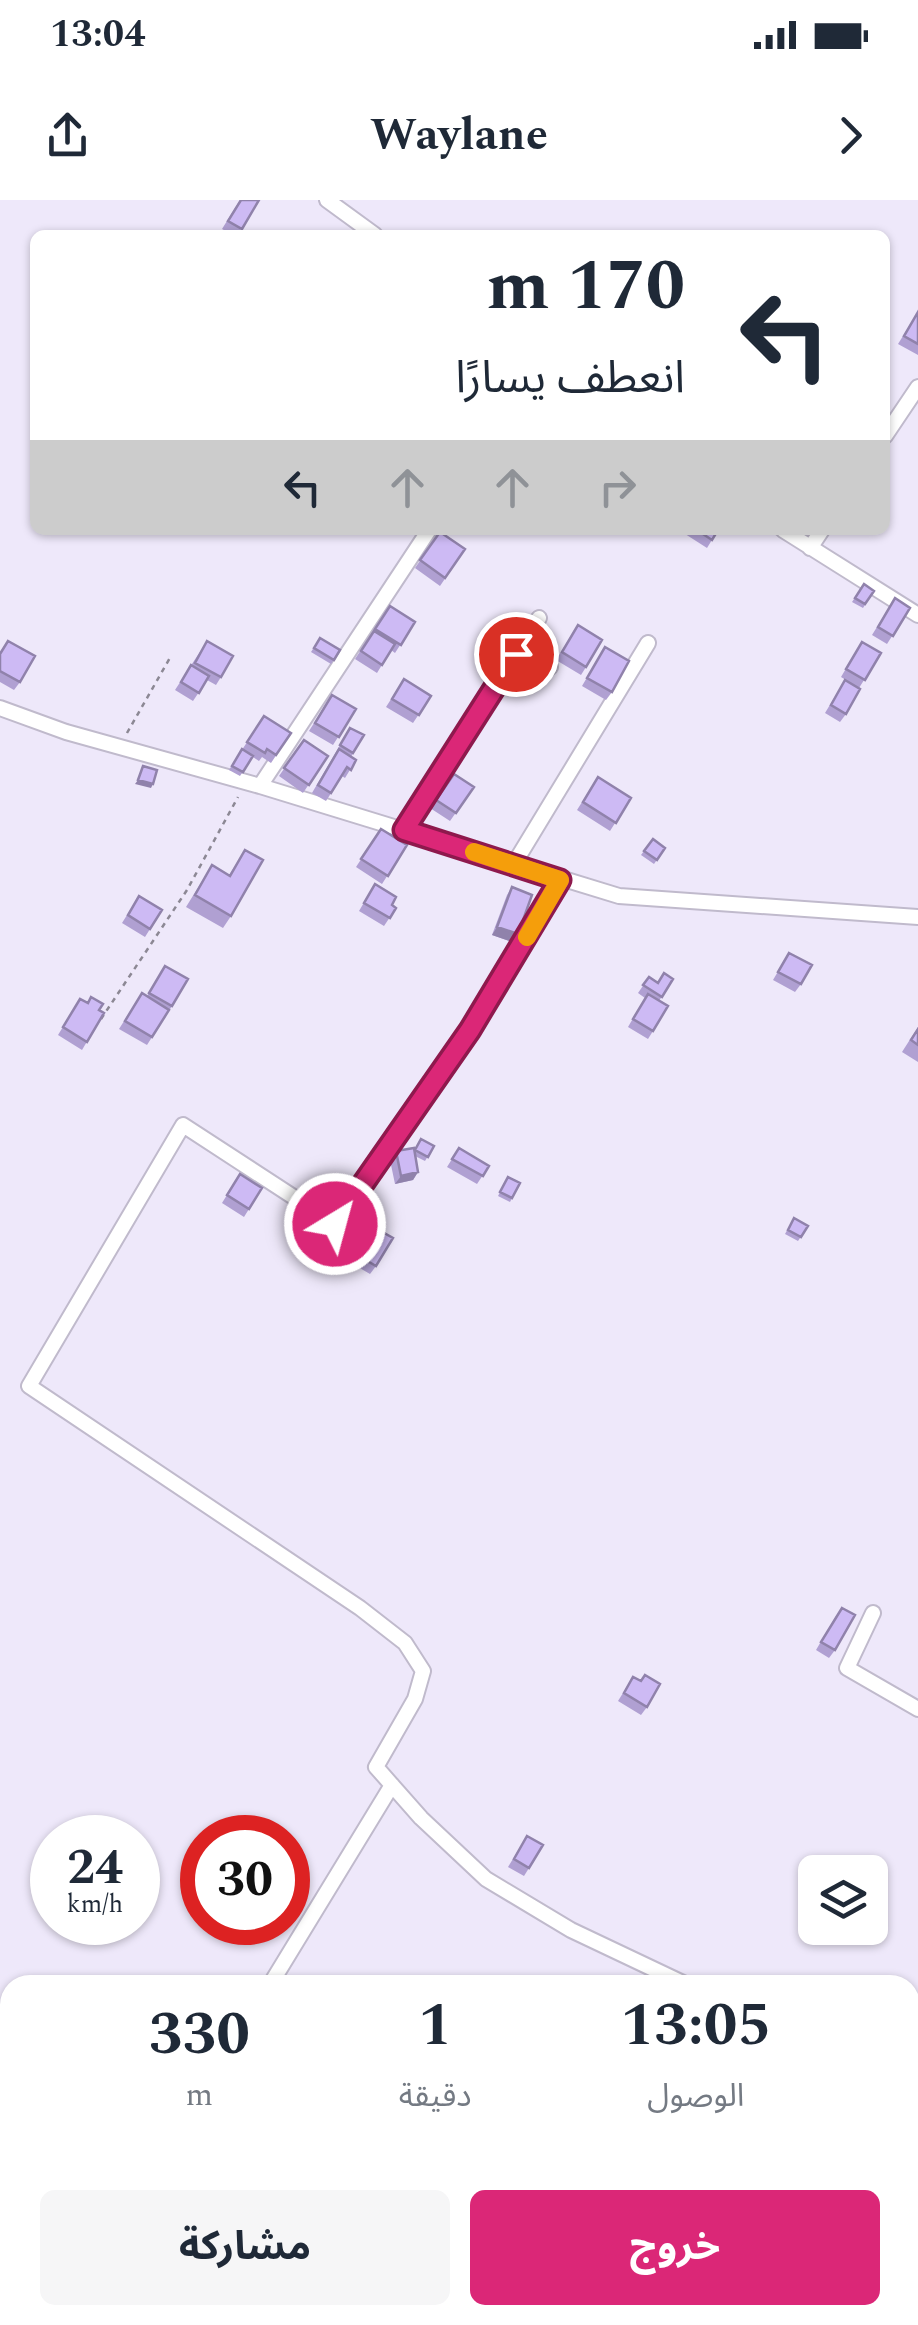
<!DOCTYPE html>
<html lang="ar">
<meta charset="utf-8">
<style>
:root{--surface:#fff;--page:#f6f6f7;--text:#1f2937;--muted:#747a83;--accent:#db2777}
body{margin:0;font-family:Spectral,"Noto Sans Arabic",serif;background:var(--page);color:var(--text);direction:rtl;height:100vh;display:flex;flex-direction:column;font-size:38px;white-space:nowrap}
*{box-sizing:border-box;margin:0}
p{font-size:32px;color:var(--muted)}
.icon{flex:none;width:55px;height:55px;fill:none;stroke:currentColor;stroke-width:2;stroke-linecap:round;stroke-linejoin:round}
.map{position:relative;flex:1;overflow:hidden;direction:ltr}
.side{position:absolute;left:0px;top:1775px;width:920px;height:350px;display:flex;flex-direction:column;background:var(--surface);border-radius:30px 30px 0 0;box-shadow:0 2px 8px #0004;direction:rtl}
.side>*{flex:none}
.banner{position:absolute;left:30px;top:30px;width:860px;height:305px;border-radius:15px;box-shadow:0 2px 8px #0004;direction:rtl;background:#fff;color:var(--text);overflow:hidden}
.controls{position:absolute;left:798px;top:1655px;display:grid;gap:20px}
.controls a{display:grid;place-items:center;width:90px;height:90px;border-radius:15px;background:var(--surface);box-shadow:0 2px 8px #0004;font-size:50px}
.speed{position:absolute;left:30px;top:1615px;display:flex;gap:20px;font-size:50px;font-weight:700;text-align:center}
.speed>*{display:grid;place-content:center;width:130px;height:130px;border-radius:50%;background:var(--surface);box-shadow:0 2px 8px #0004;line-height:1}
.speed small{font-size:25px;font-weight:400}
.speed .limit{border:15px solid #d22;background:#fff;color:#111}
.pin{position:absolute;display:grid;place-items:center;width:85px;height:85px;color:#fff;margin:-42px;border:5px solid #fff;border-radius:50%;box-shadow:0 2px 10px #0007}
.me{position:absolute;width:110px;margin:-55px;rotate:37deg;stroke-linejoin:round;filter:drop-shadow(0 0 8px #0008)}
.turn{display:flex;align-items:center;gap:35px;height:210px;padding:0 40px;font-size:45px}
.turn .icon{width:130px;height:130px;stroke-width:2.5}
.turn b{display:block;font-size:70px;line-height:85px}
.lanes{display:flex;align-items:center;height:95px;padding:0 40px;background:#0003;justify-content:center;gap:50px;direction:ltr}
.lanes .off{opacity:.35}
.eta{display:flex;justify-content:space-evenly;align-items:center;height:170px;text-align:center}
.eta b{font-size:60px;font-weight:700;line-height:70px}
.primary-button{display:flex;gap:20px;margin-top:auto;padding:20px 40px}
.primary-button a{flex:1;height:115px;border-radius:15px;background:var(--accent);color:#fff;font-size:40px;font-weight:700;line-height:115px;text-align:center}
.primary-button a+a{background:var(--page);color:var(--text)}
.status{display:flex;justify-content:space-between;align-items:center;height:70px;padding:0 50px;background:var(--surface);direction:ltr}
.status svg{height:28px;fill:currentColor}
header{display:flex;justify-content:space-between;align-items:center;height:130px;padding:0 40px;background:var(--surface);font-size:45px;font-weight:700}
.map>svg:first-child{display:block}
</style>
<div class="status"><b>13:04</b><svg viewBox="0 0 49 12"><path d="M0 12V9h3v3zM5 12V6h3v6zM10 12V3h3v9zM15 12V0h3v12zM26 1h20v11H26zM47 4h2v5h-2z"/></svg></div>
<header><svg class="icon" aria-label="forward" viewBox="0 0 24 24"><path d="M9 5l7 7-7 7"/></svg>Waylane<svg class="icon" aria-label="share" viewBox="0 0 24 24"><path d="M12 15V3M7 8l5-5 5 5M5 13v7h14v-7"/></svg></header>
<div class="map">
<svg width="918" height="2125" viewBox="0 0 918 2125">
<rect width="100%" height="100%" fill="#eee8fa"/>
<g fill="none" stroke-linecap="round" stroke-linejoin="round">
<g stroke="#c0bacc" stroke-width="18">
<path id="street" d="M327,0L375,35
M885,236L918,187
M783,330L918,415
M810,348L822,330
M515,454L550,467
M0,508L66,532L260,586L619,696L918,717
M260,586L429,330
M403,630L539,418
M514,664L648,443
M561,680L470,831L335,1024L183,925L29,1186L360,1408L405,1443L423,1471L415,1499L376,1567L421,1618L486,1679L571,1730L687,1785
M873,1413L847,1468L918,1509
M270,1785L392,1585
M910,1898L918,1904
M69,2125L76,2115"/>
</g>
<path stroke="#8c8894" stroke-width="2.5" stroke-dasharray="5 5" stroke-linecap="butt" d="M127,533L171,456
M101,819L187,690L238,597"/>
<use href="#street" stroke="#fff" stroke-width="14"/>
</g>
<path fill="#b0a0d2" d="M240,0H259L237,35H233L222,29Z
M918,112V155L898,144Z
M683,330H718L707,348L682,332Z
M440,332L465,349L440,386L415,368Z
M864,384L874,391L863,408L852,402Z
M895,398L910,408L887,444L872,435Z
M390,406L415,422L395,453L391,450L377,473L355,459Z
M572,434L586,467L581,475L556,460Z
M320,438L340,450L331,464L311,452Z
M8,441L20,482L14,490L0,482V452Z
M207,441L221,477L216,485L207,480L193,501L175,490Z
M605,447L612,492L606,500L582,486Z
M857,450L881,453L859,488L841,477Z
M404,479L431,496L413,523L386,507Z
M845,480L846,514L840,522L825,513Z
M332,495L356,509L333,545L309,531Z
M264,516L291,533L271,563L262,557L259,561L253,557L240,576L229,570Z
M350,528L364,535L351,557L356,560L345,578L342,576L326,601L312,593Z
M304,540L328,556L303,593L279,576Z
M454,574L474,587L450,621L430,608Z
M598,577L631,598L610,631L577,610Z
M381,629L407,645L382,684L356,667Z
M653,639L665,648L654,664L641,655Z
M245,650L231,716L223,728L186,707L212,665L229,675Z
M375,684L392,705L396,708L384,726L359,711Z
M512,687V742L492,735L507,695Z
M139,696L162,710L145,737L122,723Z
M789,753L801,784L795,792L773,780Z
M165,766L172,806L147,845L119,829L142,793L147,796Z
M649,777L658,782L673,779L659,801L653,831L648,839L628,827L645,798L638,793Z
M80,799L104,813L82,850L58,835Z
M918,827V862L902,852Z
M421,939L434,946L425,961L415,956L418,972L413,980L395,984L390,960L396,951H414Z
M459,948L489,966L477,984L447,967Z
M240,974L262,988L244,1017L222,1003Z
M508,977L520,983L510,1002L498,996Z
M794,1018L808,1026L798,1041L785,1034Z
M368,1024L376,1066L370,1074L346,1060Z
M340,1030L352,1036L340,1056L329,1050Z
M836,1416L835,1450L829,1458L816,1450Z
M633,1477L647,1507L641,1515L618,1501Z
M527,1636L529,1668L524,1676L508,1667Z"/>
<path fill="#9082ab" d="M138,580L153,584L151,588L135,584Z
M497,727L518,734L512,742L492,735Z
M418,972L413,980L395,984L401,976Z"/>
<path fill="#cdbaf4" stroke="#9082ab" stroke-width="2.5" d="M241,0H259L242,29L228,21Z
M918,112V144L904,136Z
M697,330H718L712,340Z
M440,332L465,349L445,378L420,360Z
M864,384L874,391L865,404L855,398Z
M895,398L910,408L893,436L878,427Z
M390,406L415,422L401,445L375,429Z
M578,425L602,440L586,467L562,452Z
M374,431L395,444L382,465L361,451Z
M320,438L340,450L334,460L314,448Z
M8,441L35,456L20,482L0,471V454Z
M207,441L233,456L221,477L195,463Z
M862,442L881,453L865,480L846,469Z
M605,447L629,461L612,492L587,478Z
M191,465L209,476L199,493L181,482Z
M404,479L431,496L419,515L392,499Z
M845,480L860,489L846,514L831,505Z
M332,495L356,509L339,537L315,523Z
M264,516L291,533L276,555L267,549L265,553L247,542Z
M350,528L364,535L353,553L340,545Z
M304,540L328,556L309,585L284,568Z
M242,549L253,556L243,572L232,566Z
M339,549L356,560L351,570L347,567L331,593L318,585Z
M143,566L157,570L153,584L138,580Z
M454,574L474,587L456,613L436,600Z
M598,577L631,598L616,623L583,602Z
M381,629L407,645L388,676L361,659Z
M653,639L665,648L657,660L644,651Z
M245,650L263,660L231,716L195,695L212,665L230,676Z
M375,684L396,697L392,705L396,708L390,718L364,703Z
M512,687L532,695L518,734L497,727Z
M139,696L162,710L150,729L128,715Z
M789,753L812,765L801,784L778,772Z
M165,766L188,779L172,806L149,793Z
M664,773L673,779L662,797L643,785L649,777L658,783Z
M142,793L169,810L152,837L125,821Z
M648,794L668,806L653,831L633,819Z
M91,797L103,804L99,810L104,813L87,842L63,827L80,799L88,803Z
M918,829V845L911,840Z
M421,939L434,946L428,957L415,950Z
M414,948L418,972L401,976L396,951Z
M459,948L489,966L483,976L452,959Z
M240,974L262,988L249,1009L227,995Z
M508,977L520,983L512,998L500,992Z
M794,1018L808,1026L801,1037L788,1030Z
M368,1024L393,1038L376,1066L352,1052Z
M340,1030L352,1036L343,1052L331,1046Z
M842,1408L855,1415L835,1450L821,1442Z
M645,1475L660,1484L647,1507L624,1493L633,1477L641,1481Z
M527,1636L543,1645L529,1668L514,1659Z"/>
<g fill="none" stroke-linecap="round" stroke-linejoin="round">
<g stroke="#8e194d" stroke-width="25">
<path id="route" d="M335,1024L470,830L560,680L404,630L516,454"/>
</g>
<use href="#route" stroke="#db2777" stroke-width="18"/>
<path stroke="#f59e0b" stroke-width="18" d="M474,652L560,680L527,737"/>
</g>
</svg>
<div class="controls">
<a><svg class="icon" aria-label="layers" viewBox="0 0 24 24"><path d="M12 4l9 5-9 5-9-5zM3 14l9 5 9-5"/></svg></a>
</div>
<div class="speed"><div>24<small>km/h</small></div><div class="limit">30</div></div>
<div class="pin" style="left:516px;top:454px;background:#d93025"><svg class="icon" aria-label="arrive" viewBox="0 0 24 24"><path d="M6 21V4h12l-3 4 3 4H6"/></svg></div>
<svg class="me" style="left:335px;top:1024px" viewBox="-20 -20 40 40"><circle r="17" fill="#db2777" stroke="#fff" stroke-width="3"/><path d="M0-11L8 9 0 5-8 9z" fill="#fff"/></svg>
<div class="banner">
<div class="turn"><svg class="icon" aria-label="left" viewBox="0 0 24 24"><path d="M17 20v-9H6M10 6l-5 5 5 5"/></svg><div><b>170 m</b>انعطف يسارًا</div></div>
<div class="lanes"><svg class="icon" aria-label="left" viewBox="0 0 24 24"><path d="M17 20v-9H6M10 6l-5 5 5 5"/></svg><svg class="icon off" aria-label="ahead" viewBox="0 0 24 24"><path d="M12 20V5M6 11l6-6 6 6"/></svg><svg class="icon off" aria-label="ahead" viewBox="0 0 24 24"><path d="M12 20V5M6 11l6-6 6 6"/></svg><svg class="icon off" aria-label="right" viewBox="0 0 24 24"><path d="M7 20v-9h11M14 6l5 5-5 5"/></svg></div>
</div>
<section class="side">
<div class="eta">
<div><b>13:05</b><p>الوصول</p></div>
<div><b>1</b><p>دقيقة</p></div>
<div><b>330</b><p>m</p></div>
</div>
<div class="primary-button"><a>خروج</a><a>مشاركة</a></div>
</section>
</div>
